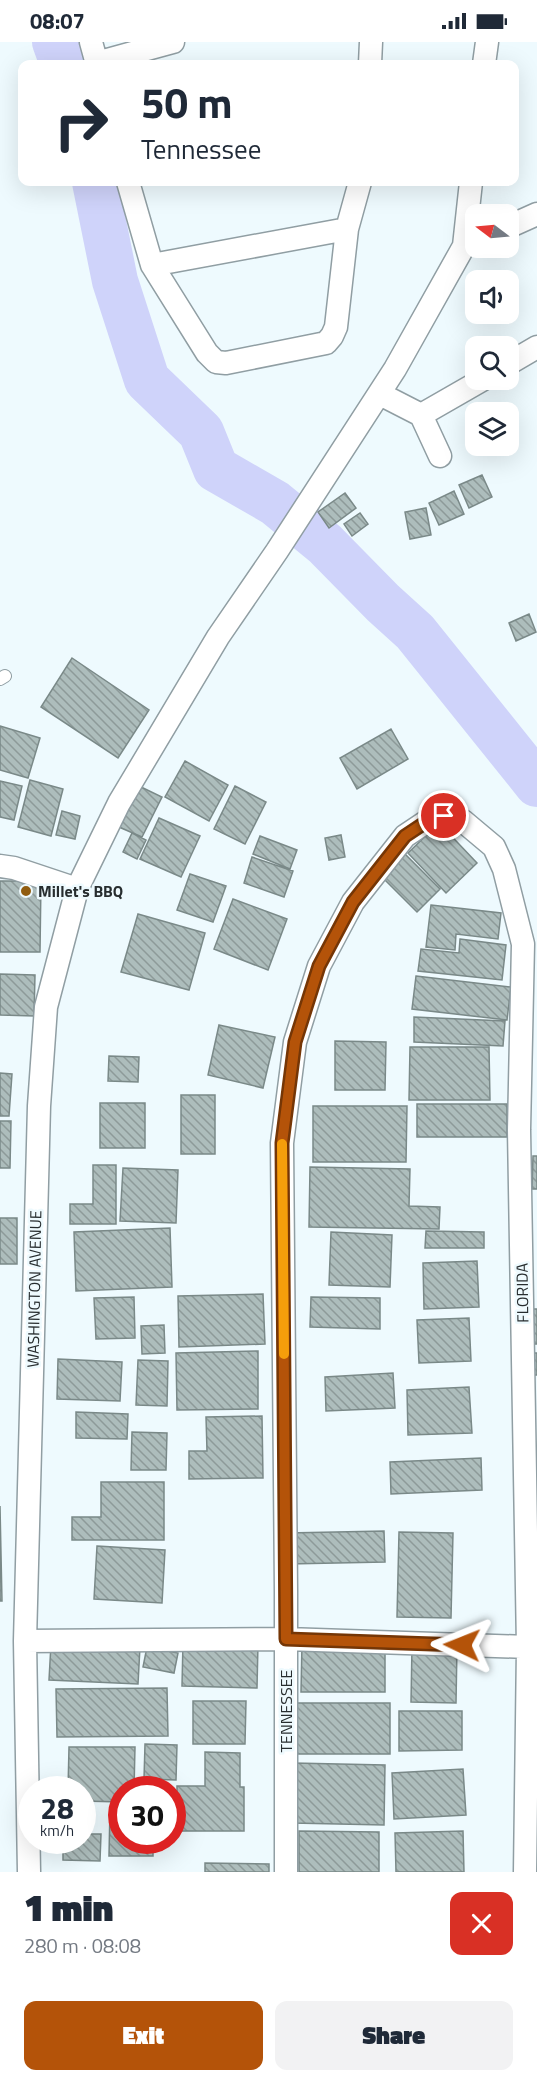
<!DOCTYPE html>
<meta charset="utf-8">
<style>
:root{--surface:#fff;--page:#f2f2f3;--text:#1f2937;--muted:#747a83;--accent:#b45309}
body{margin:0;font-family:"Titillium Web",sans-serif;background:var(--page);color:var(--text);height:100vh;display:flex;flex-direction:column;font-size:22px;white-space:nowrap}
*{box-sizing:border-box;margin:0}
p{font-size:20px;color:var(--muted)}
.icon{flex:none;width:33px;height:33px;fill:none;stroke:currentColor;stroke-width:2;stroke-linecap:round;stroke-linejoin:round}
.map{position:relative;height:1830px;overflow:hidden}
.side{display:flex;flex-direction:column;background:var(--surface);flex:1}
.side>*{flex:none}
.hud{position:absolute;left:18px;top:18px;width:501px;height:126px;border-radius:12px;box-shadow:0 6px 24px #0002;background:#fff;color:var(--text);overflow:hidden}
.needle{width:39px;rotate:286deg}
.tools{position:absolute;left:465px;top:162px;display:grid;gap:12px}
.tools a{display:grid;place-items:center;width:54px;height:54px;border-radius:12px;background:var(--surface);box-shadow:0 6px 24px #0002;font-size:30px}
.speed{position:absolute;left:18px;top:1734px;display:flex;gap:12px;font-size:30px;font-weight:700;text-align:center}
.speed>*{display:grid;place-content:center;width:78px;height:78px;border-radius:50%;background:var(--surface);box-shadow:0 6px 24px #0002;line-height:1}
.speed small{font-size:15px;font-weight:400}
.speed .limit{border:9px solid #d22;background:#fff;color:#111}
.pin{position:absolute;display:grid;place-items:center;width:51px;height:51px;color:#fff;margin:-26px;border:3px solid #fff;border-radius:50%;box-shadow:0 2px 6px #0007}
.me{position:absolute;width:66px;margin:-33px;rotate:272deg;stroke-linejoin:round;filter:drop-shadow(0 0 4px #0008)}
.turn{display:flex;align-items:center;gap:21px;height:126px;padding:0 24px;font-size:27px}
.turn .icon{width:78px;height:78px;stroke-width:2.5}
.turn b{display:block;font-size:42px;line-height:51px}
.round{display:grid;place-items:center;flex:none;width:63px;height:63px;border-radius:12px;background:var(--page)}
.headline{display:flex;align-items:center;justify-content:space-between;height:102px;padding:0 24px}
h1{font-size:36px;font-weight:800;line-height:45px}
.action{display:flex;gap:12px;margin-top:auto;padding:12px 24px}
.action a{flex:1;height:69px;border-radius:12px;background:var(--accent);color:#fff;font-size:24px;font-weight:800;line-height:69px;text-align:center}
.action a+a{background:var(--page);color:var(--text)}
.status{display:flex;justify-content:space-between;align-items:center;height:42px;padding:0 30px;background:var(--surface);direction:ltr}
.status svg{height:16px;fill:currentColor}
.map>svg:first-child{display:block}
</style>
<div class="status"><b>08:07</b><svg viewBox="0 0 49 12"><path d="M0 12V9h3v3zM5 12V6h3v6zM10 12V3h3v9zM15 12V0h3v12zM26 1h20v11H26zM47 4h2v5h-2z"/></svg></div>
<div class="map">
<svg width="537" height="1830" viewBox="0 0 537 1830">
<defs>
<pattern id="building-back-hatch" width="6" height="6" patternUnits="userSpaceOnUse" patternTransform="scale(1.5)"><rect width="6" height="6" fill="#adbdbc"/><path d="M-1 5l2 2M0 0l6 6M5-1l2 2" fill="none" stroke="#8d9a99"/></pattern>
</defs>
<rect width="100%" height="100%" fill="#eefafe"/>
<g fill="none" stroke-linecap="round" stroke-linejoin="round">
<path stroke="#cfd3fa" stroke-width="46" d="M55,0L63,22
M95,140L115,239L147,338L201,390L216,427L275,461L325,502L383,561L415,590L537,742"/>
</g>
<path fill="url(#building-back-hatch)" stroke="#7a8988" stroke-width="1.5" d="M482,433L492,455L469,466L459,443Z
M454,449L464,472L439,483L429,461Z
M345,451L356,466L329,486L318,470Z
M426,466L431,493L410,497L405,470Z
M360,471L368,482L352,494L344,482Z
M529,572L536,590L516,599L509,581Z
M72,616L149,668L118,716L41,665Z
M0,684L40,696L28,736L0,728Z
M391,687L408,717L357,747L340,716Z
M185,719L228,743L209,779L165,755Z
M30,738L63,747L51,794L18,785Z
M0,739L22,744L14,778L0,775Z
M139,744L162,755L142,795L119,785Z
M235,744L266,760L245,802L214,787Z
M62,769L80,774L75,797L56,793Z
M159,776L200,794L181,835L140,817Z
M439,781L477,821L446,851L408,811Z
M132,791L146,798L137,817L123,810Z
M341,793L345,815L329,818L325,796Z
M260,794L297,808L290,827L253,812Z
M405,812L440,847L417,870L382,835Z
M252,815L293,829L284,855L244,841Z
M190,832L226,844L213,880L177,868Z
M0,839H41L40,910H0Z
M233,857L287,877L268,928L214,907Z
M431,863L501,871L498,897L456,892L455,908L426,905Z
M138,872L205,891L189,948L121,930Z
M460,897L506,903L502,938L418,929L421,907L459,911Z
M0,932L35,933L34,974L0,973Z
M416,934L511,945L507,978L412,967Z
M414,975L505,979L503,1004L414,1000Z
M219,983L275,995L263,1046L208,1033Z
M335,999L386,1000L385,1048H335Z
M410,1005H489L490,1058H409Z
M109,1014L139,1015L138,1040L108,1039Z
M0,1031L12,1032L9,1074H0Z
M181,1053H215V1112H181Z
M100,1061H145V1106H100Z
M417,1062H507V1095H417Z
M313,1064H407L406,1120H313Z
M0,1079H11L10,1126H0Z
M533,1114H537V1147H532Z
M93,1123H116V1182H70V1162H93Z
M310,1125L410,1127L409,1164L440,1165L439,1187L309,1185Z
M123,1126L178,1128L176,1181L120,1179Z
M0,1176H17V1222H0Z
M170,1186L172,1245L76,1249L74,1190Z
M426,1189L484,1190V1206H425Z
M331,1190L392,1193L390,1245L329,1243Z
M477,1219L479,1265L424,1267L423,1221Z
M263,1252L265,1302L179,1305L178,1254Z
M134,1255L135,1296L96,1297L94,1256Z
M311,1255L380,1256V1287L310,1285Z
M532,1267H537V1302H532Z
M469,1276L471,1319L419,1321L417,1278Z
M164,1283L165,1311L142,1312L141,1284Z
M258,1309V1367L177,1368L176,1311Z
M525,1311H537V1333H526Z
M58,1317L122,1320L120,1359L57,1357Z
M138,1318L168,1319L167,1364L136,1363Z
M393,1331L395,1366L326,1369L325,1335Z
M469,1345L472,1391L408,1393L407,1348Z
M76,1370L128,1372L127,1397L76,1396Z
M262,1374L263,1436L189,1437V1409H207L206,1375Z
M132,1390L167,1391L166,1428H131Z
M481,1416L482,1448L391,1452L390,1420Z
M101,1440H164V1498H72V1475H101Z
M0,1464L2,1559H0Z
M384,1489L385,1520L288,1522L287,1491Z
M399,1490L453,1491L451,1576L397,1575Z
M97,1504L165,1508L162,1561L94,1557Z
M183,1600L258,1602L257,1646L182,1644Z
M302,1601L385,1602V1650H301Z
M51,1602L140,1605L138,1642L49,1638Z
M412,1604L457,1605L456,1661L411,1660Z
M147,1605L178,1611L174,1631L143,1625Z
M167,1646L168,1694L57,1695L56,1647Z
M193,1659H246L245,1702H193Z
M294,1661H390V1712H294Z
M399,1669H462V1708L399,1709Z
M145,1702L177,1703L176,1738L144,1737Z
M69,1705H135L134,1748H122V1760L82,1759V1748H68Z
M205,1710L240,1711V1745H244V1789H177V1744H205Z
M293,1721L385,1723L384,1783L292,1781Z
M463,1727L466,1773L394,1777L392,1731Z
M110,1767H122V1798H153V1814H109Z
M299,1789L379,1790V1830H299Z
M463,1789L464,1830H396L395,1791Z
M82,1792H101L100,1819L63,1818V1798H82Z
M205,1821L269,1822V1830H205Z"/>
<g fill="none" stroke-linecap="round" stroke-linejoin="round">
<g stroke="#909ea3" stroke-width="14">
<path id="service" d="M0,637L5,634"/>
</g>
<g stroke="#909ea3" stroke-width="25">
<path id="minor" d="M91,0L97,22
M96,21L173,0
M370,22L371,0
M484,22L487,0
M128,140L152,223L207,311L216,320L226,321L326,301L332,294L336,285L347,187L360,140
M508,185L537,172
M152,223L347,187
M508,322L537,305
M380,352L421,373L482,338
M421,373L440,414
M0,824L14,826L77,847
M25,1599L286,1597L528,1605
M29,1830L25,1599L39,1064L46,965L77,847L119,761L218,595L277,509L395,327L464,204L471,140
M286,1830V1550L282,1101L295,1000L319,924L353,860L405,794L426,780L444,775L463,779L494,805L504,827L523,902L519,1088L528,1605L525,1830"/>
</g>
<use href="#service" stroke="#fff" stroke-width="12"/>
<use href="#minor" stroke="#fff" stroke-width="22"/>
</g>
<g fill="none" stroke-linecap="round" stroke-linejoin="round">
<g stroke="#753606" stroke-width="15">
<path id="route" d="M444,774L426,780L405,794L353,860L319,924L295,1000L282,1101L286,1597L462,1603"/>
</g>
<use href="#route" stroke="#b45309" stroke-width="10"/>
<path stroke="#f59e0b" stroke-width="10" d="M282,1102L284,1312"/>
</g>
<circle fill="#915d10" stroke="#eefafe" stroke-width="2" cx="26" cy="849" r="6"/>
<g text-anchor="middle" stroke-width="5" stroke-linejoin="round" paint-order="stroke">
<g font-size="16" font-weight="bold" fill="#272d2f" stroke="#eefafe" text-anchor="start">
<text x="38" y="855">Millet's BBQ</text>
</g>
<g font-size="16" fill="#272d2f" stroke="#eefafe">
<text transform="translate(34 1247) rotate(-89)" y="6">WASHINGTON AVENUE</text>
<text transform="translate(522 1251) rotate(-91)" y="6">FLORIDA</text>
<text transform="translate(286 1669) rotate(-90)" y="6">TENNESSEE</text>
</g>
</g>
</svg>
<div class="tools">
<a><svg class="needle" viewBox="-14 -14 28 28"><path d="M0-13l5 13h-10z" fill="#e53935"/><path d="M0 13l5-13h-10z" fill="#747a83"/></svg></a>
<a><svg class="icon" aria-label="sound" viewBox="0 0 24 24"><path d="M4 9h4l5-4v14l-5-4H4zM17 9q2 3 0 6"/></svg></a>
<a><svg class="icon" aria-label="search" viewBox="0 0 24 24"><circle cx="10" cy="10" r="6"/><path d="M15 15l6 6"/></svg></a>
<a><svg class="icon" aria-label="layers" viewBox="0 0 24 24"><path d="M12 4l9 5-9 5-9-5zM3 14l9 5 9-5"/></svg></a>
</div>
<div class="speed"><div>28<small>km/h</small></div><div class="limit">30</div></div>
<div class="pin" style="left:444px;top:774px;background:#d93025"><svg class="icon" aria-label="arrive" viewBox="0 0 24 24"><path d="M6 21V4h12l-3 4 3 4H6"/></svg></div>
<svg class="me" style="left:462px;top:1603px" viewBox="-20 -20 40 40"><path d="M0-17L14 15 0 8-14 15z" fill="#b45309" stroke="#fff" stroke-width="4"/></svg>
<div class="hud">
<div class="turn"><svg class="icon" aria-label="right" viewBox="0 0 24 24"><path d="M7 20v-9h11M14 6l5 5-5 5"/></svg><div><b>50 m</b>Tennessee</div></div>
</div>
</div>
<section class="side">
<div class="headline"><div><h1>1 min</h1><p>280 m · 08:08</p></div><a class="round" style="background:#d93025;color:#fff"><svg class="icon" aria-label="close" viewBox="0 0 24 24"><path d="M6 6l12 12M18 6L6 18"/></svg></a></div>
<div class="action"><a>Exit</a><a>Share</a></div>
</section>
